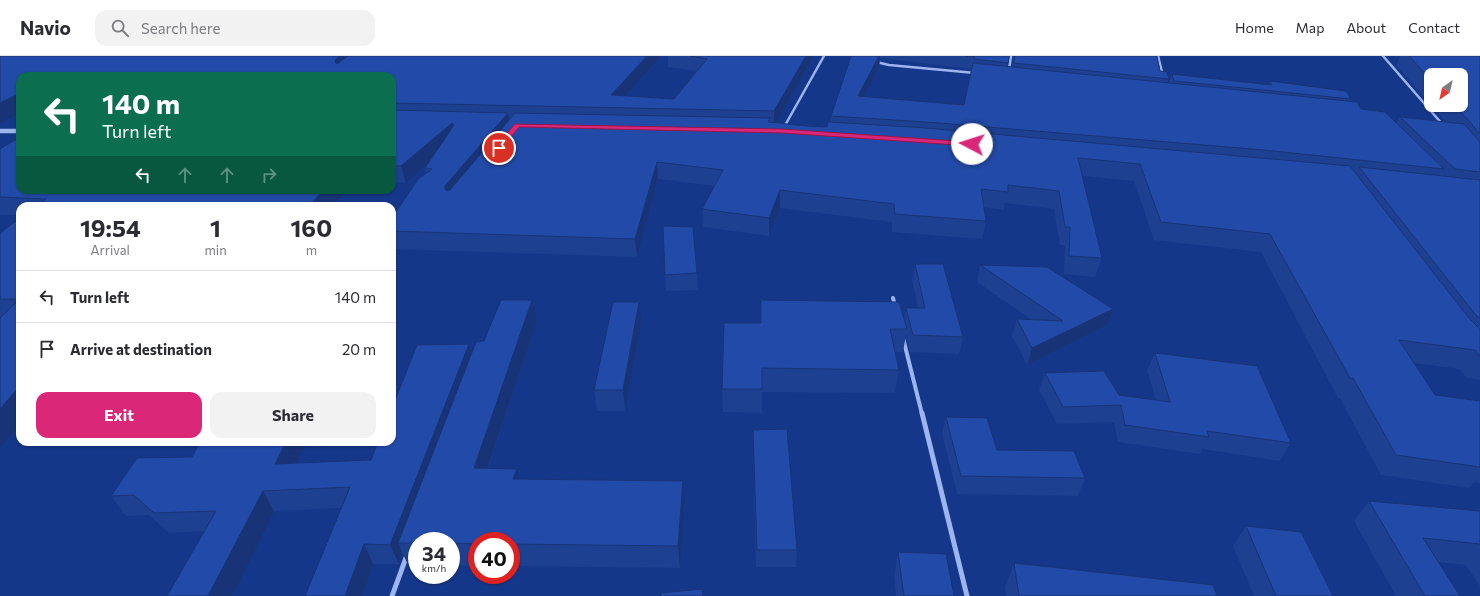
<!DOCTYPE html>
<style>
:root{--surface:#fff;--page:#f2f2f3;--text:#2b2b33;--muted:#7c7c81;--line:#e1e1e2;--accent:#db2777}
body{margin:0;font-family:Commissioner,sans-serif;background:var(--page);color:var(--text);height:100vh;display:flex;flex-direction:column;font-size:15px;white-space:nowrap}
*{box-sizing:border-box;margin:0}
p{font-size:13px;color:var(--muted)}
.icon{flex:none;width:22px;height:22px;fill:none;stroke:currentColor;stroke-width:2;stroke-linecap:round;stroke-linejoin:round}
.map{position:relative;flex:1;overflow:hidden}
.panel{position:absolute;left:16px;top:146px;width:380px;height:244px;display:flex;flex-direction:column;background:var(--surface);border-radius:12px;box-shadow:0 1px 3px #0004}
.panel>*{flex:none}
.guide{position:absolute;left:16px;top:16px;width:380px;height:122px;border-radius:12px;box-shadow:0 1px 3px #0004;background:#0b6e4f;color:#fff;overflow:hidden}
.needle{width:26px;rotate:214deg}
.fabs{position:absolute;left:1424px;top:12px;display:grid;gap:8px}
.fabs a{display:grid;place-items:center;width:44px;height:44px;border-radius:8px;background:var(--surface);box-shadow:0 1px 3px #0004;font-size:20px}
.speed{position:absolute;left:408px;top:476px;display:flex;gap:8px;font-size:20px;font-weight:700;text-align:center}
.speed>*{display:grid;place-content:center;width:52px;height:52px;border-radius:50%;background:var(--surface);box-shadow:0 1px 3px #0004;line-height:1}
.speed small{font-size:10px;font-weight:400}
.speed .limit{border:6px solid #d22;background:#fff;color:#111}
.pin{position:absolute;display:grid;place-items:center;width:34px;height:34px;color:#fff;margin:-17px;border:2px solid #fff;border-radius:50%;box-shadow:0 1px 4px #0007}
.me{position:absolute;width:44px;margin:-22px;rotate:275deg;stroke-linejoin:round;filter:drop-shadow(0 0 3px #0008)}
.turn{display:flex;align-items:center;gap:14px;height:84px;padding:0 20px;font-size:18px}
.turn .icon{width:52px;height:52px;stroke-width:2.5}
.turn b{display:block;font-size:28px;line-height:34px}
.lanes{display:flex;align-items:center;height:38px;padding:0 20px;background:#0003;justify-content:center;gap:20px;direction:ltr}
.lanes .off{opacity:.35}
.eta{display:flex;justify-content:space-evenly;align-items:center;height:68px;text-align:center}
.eta b{font-size:24px;font-weight:700;line-height:28px}
.action{display:flex;gap:8px;margin-top:auto;padding:8px 20px}
.action a{flex:1;height:46px;border-radius:12px;background:var(--accent);color:#fff;font-size:16px;font-weight:700;line-height:46px;text-align:center}
.action a+a{background:var(--page);color:var(--text)}
ul{padding:0;list-style:none}
li{display:flex;align-items:center;gap:12px;height:52px;padding:0 20px;border-top:1px solid var(--line)}
li div{flex:1}
li b{display:block;font-size:15px}
li em{font-style:normal}
header{display:flex;align-items:center;gap:24px;box-sizing:border-box;height:56px;padding:0 20px;background:var(--surface);border-bottom:1px solid var(--line)}
header strong{font-size:19px}
nav{display:flex;gap:22px;margin-inline-start:auto;font-size:14px}
.search{width:280px;height:36px;background:var(--page);display:flex;align-items:center;gap:10px;box-sizing:border-box;padding:0 14px;border-radius:12px;color:var(--muted);font-size:15px}
.map>svg:first-child{display:block}
</style>
<header>
<strong>Navio</strong>
<div class="search"><svg class="icon" aria-label="search" viewBox="0 0 24 24"><circle cx="10" cy="10" r="6"/><path d="M15 15l6 6"/></svg>Search here</div>
<nav><a>Home</a><a>Map</a><a>About</a><a>Contact</a></nav>
</header>
<div class="map">
<svg width="1480" height="540" viewBox="0 0 1480 540">
<rect width="100%" height="100%" fill="#153789"/>
<g fill="none" stroke-linecap="round" stroke-linejoin="round">
<path stroke="#9cb5ef" stroke-width="2.5" d="M868,0L876,6L889,9L975,17
M1158,0L1163,20
M1383,0L1443,69
M1009,14L1011,0
M783,73L824,0"/>
<path stroke="#9cb5ef" stroke-width="4" d="M893,242L895,250
M903,282L922,358"/>
<path stroke="#9cb5ef" stroke-width="5" d="M922,357L967,540
M392,540L407,499"/>
<path stroke="#9cb5ef" stroke-width="4.5" d="M0,75H20"/>
</g>
<path fill="#1d4091" fill-rule="evenodd" d="M0,0H661L626,40L674,43L696,15L668,11V0H813L776,67L806,70L827,71L830,66L831,60L851,0H1009L1007,10L1012,11L1014,0H1157L1160,15L1169,23L1167,27H1169L1172,18L1269,29L1270,25L1351,43L1350,45L1361,53L1396,67L1400,61L1446,66L1431,49H1461L1431,19V49L1396,9L1400,1L1399,0H1480V324L1466,322L1460,313L1414,307L1435,339L1480,345V427L1474,426L1469,432L1381,419L1340,342H1338L1261,196L1154,184L1134,125L1082,120L1102,202L1095,221L1064,218L1065,189H1060L1054,153L1005,147L1004,154L984,151L986,165L982,183L892,176V166L780,152L769,180L703,171L702,153L715,130L658,123L637,201L392,193V162L426,117L425,112L428,108L406,127L392,126V20H20V57L0,68ZM880,2L972,13L964,49L864,40L879,11Z
M0,93L20,134L333,149L336,150H20V159H0Z
M20,162V368L0,392V177Z
M915,208L963,281L959,298L910,296L906,279L903,296H895L899,314L895,337L762,336V357L723,356L722,333L760,267L761,244L904,263L906,252H918L912,224Z
M980,209L1107,269L1027,309L1012,280L1017,263L1032,264L977,226Z
M697,217L698,234L666,235L665,219Z
M532,244L537,265L488,412L517,413L519,423L683,425L685,447L680,512L511,510V485H477V510L451,509V485H417V509H408L403,498L399,508H373L341,452L274,455L204,475L169,477L149,459L126,460L111,440L192,401L200,386H307L296,407L371,404L471,297Z
M641,266L625,355H597L594,334Z
M1155,297L1291,387L1280,405L1202,393L1200,398L1118,386L1114,366L1057,368L1039,334L1045,317L1119,339L1156,344L1147,314Z
M946,361L997,394L1085,422L1078,440L957,438L942,378Z
M753,374L797,494L796,511H756L753,391Z
M1369,445L1480,455V530L1466,509L1438,506L1460,540H1396L1354,465Z
M1246,470L1333,540H1254L1233,490Z
M898,496L954,540H896L894,520Z
M1014,507L1217,540H1006L1005,531Z"/>
<path fill="#183476" d="M340,0H364L340,20L335,6L336,3Z
M647,0H661L615,52L611,39Z
M806,0H813L774,71V55Z
M879,0H880L879,11L857,54L858,40Z
M20,37V57L0,68V47Z
M508,57L511,72L449,147L445,133V130Z
M452,67L456,83L406,127L401,110Z
M657,106L658,123L637,201L635,183Z
M324,134H348L332,150L313,145Z
M780,134V152L769,180V162Z
M532,244L537,265L480,434L474,412Z
M639,246L641,266L625,355L623,334Z
M1113,253L1107,269L1027,309L1032,292Z
M469,288L474,307L398,487L403,498L399,508L390,489Z
M20,330V368L0,392V353Z
M286,386H307L286,427L275,408Z
M517,413L522,435L513,423Z
M683,425L685,447L680,512L678,490Z
M263,435L274,455L232,540H208Z
M364,488L373,508L362,540H345Z"/>
<path fill="#224ba9" stroke="#183476" d="M0,0H340L336,3L335,6L337,8L348,0H647L611,39L674,43L707,3L690,0H806L774,55L392,47V20H20V37L0,47Z
M851,0H879L858,40L964,49L973,7L1357,46L1361,53L1385,56L1444,113L1264,94L927,66L831,60Z
M965,0H1009L1008,7L974,3L975,1Z
M1015,0H1157L1160,15L1167,16L1169,23L1014,7Z
M1409,0H1480V78L1472,69H1473L1454,49H1461V19H1431V24Z
M1172,18L1272,29L1270,25L1346,35L1351,43L1174,25Z
M392,54L508,57L445,130V133L447,135L450,134L515,57L770,62L768,66L806,70L827,71L828,66L926,72L1350,110L1469,262L1480,273V301L1475,294L1399,284L1435,339L1480,345V411L1396,399L1353,322H1350L1270,178L1161,166L1140,108L1078,102L1102,202L1069,200L1070,171H1065L1059,135L1008,129V136L981,133L986,165L895,158L894,148L780,134L769,162L702,153L723,114L657,106L635,183L392,175V162L418,123L432,113L425,112L454,69L452,67L401,110H392Z
M1400,61L1464,68L1480,86V116L1455,113Z
M20,81V134H48V135H52L54,134H272V135H276L277,134H324L313,145L336,150H36L46,143L0,141V93Z
M1359,111L1480,124V263L1475,258Z
M20,162V243H0V177Z
M663,170L693,171L697,217L665,219Z
M915,208H943L963,281L913,279L906,252H925Z
M980,209L1047,211L1113,253L1032,292L1017,263L1063,265Z
M20,243V330L0,353V262Z
M501,244H532L474,412L517,413L513,423L683,425L678,490L511,488V485H477V488L451,487V485H417V487H398L476,286L484,285Z
M761,244L899,246L907,273H890L899,314L762,312V333H722L724,267H761Z
M613,246H639L623,334H594Z
M469,288L390,489L364,488L345,540H305L350,431L263,435L208,540H167L216,455L154,457L134,439L111,440L137,402L192,401L200,386H286L275,408L371,404L378,386H392V352L417,289Z
M1155,297L1257,310L1291,387L1207,375L1209,381L1125,369L1121,349L1063,351L1045,317L1104,315L1119,339L1170,346Z
M946,361L987,362L997,394L1074,395L1085,422L961,420Z
M787,373L797,494H757L753,374Z
M1369,445L1480,455V488L1423,482L1460,540H1425Z
M1246,470L1301,476L1333,540H1276Z
M898,496L946,498L954,540H904Z
M1014,507L1213,529L1217,540H1019Z
M702,533L703,540H661V537Z"/>
<path fill="#db2777" stroke="#8e194d" d="M515,68L782,73L972,86L975,88L972,90L782,77L519,71L501,93H496V90Z"/>
</svg>
<div class="fabs">
<a><svg class="needle" viewBox="-14 -14 28 28"><path d="M0-13l5 13h-10z" fill="#e53935"/><path d="M0 13l5-13h-10z" fill="#7c7c81"/></svg></a>
</div>
<div class="speed"><div>34<small>km/h</small></div><div class="limit">40</div></div>
<div class="pin" style="left:499px;top:92px;background:#d93025"><svg class="icon" aria-label="arrive" viewBox="0 0 24 24"><path d="M6 21V4h12l-3 4 3 4H6"/></svg></div>
<svg class="me" style="left:972px;top:88px" viewBox="-20 -20 40 40"><circle r="19" fill="#fff"/><path d="M0-13L10 11 0 6-10 11z" fill="#db2777"/></svg>
<div class="guide">
<div class="turn"><svg class="icon" aria-label="left" viewBox="0 0 24 24"><path d="M17 20v-9H6M10 6l-5 5 5 5"/></svg><div><b>140 m</b>Turn left</div></div>
<div class="lanes"><svg class="icon" aria-label="left" viewBox="0 0 24 24"><path d="M17 20v-9H6M10 6l-5 5 5 5"/></svg><svg class="icon off" aria-label="ahead" viewBox="0 0 24 24"><path d="M12 20V5M6 11l6-6 6 6"/></svg><svg class="icon off" aria-label="ahead" viewBox="0 0 24 24"><path d="M12 20V5M6 11l6-6 6 6"/></svg><svg class="icon off" aria-label="right" viewBox="0 0 24 24"><path d="M7 20v-9h11M14 6l5 5-5 5"/></svg></div>
</div>
<section class="panel">
<div class="eta">
<div><b>19:54</b><p>Arrival</p></div>
<div><b>1</b><p>min</p></div>
<div><b>160</b><p>m</p></div>
</div>
<ul>
<li><svg class="icon" aria-label="left" viewBox="0 0 24 24"><path d="M17 20v-9H6M10 6l-5 5 5 5"/></svg><div><b>Turn left</b></div><em>140 m</em></li>
<li><svg class="icon" aria-label="arrive" viewBox="0 0 24 24"><path d="M6 21V4h12l-3 4 3 4H6"/></svg><div><b>Arrive at destination</b></div><em>20 m</em></li>
</ul>
<div class="action"><a>Exit</a><a>Share</a></div>
</section>
</div>
